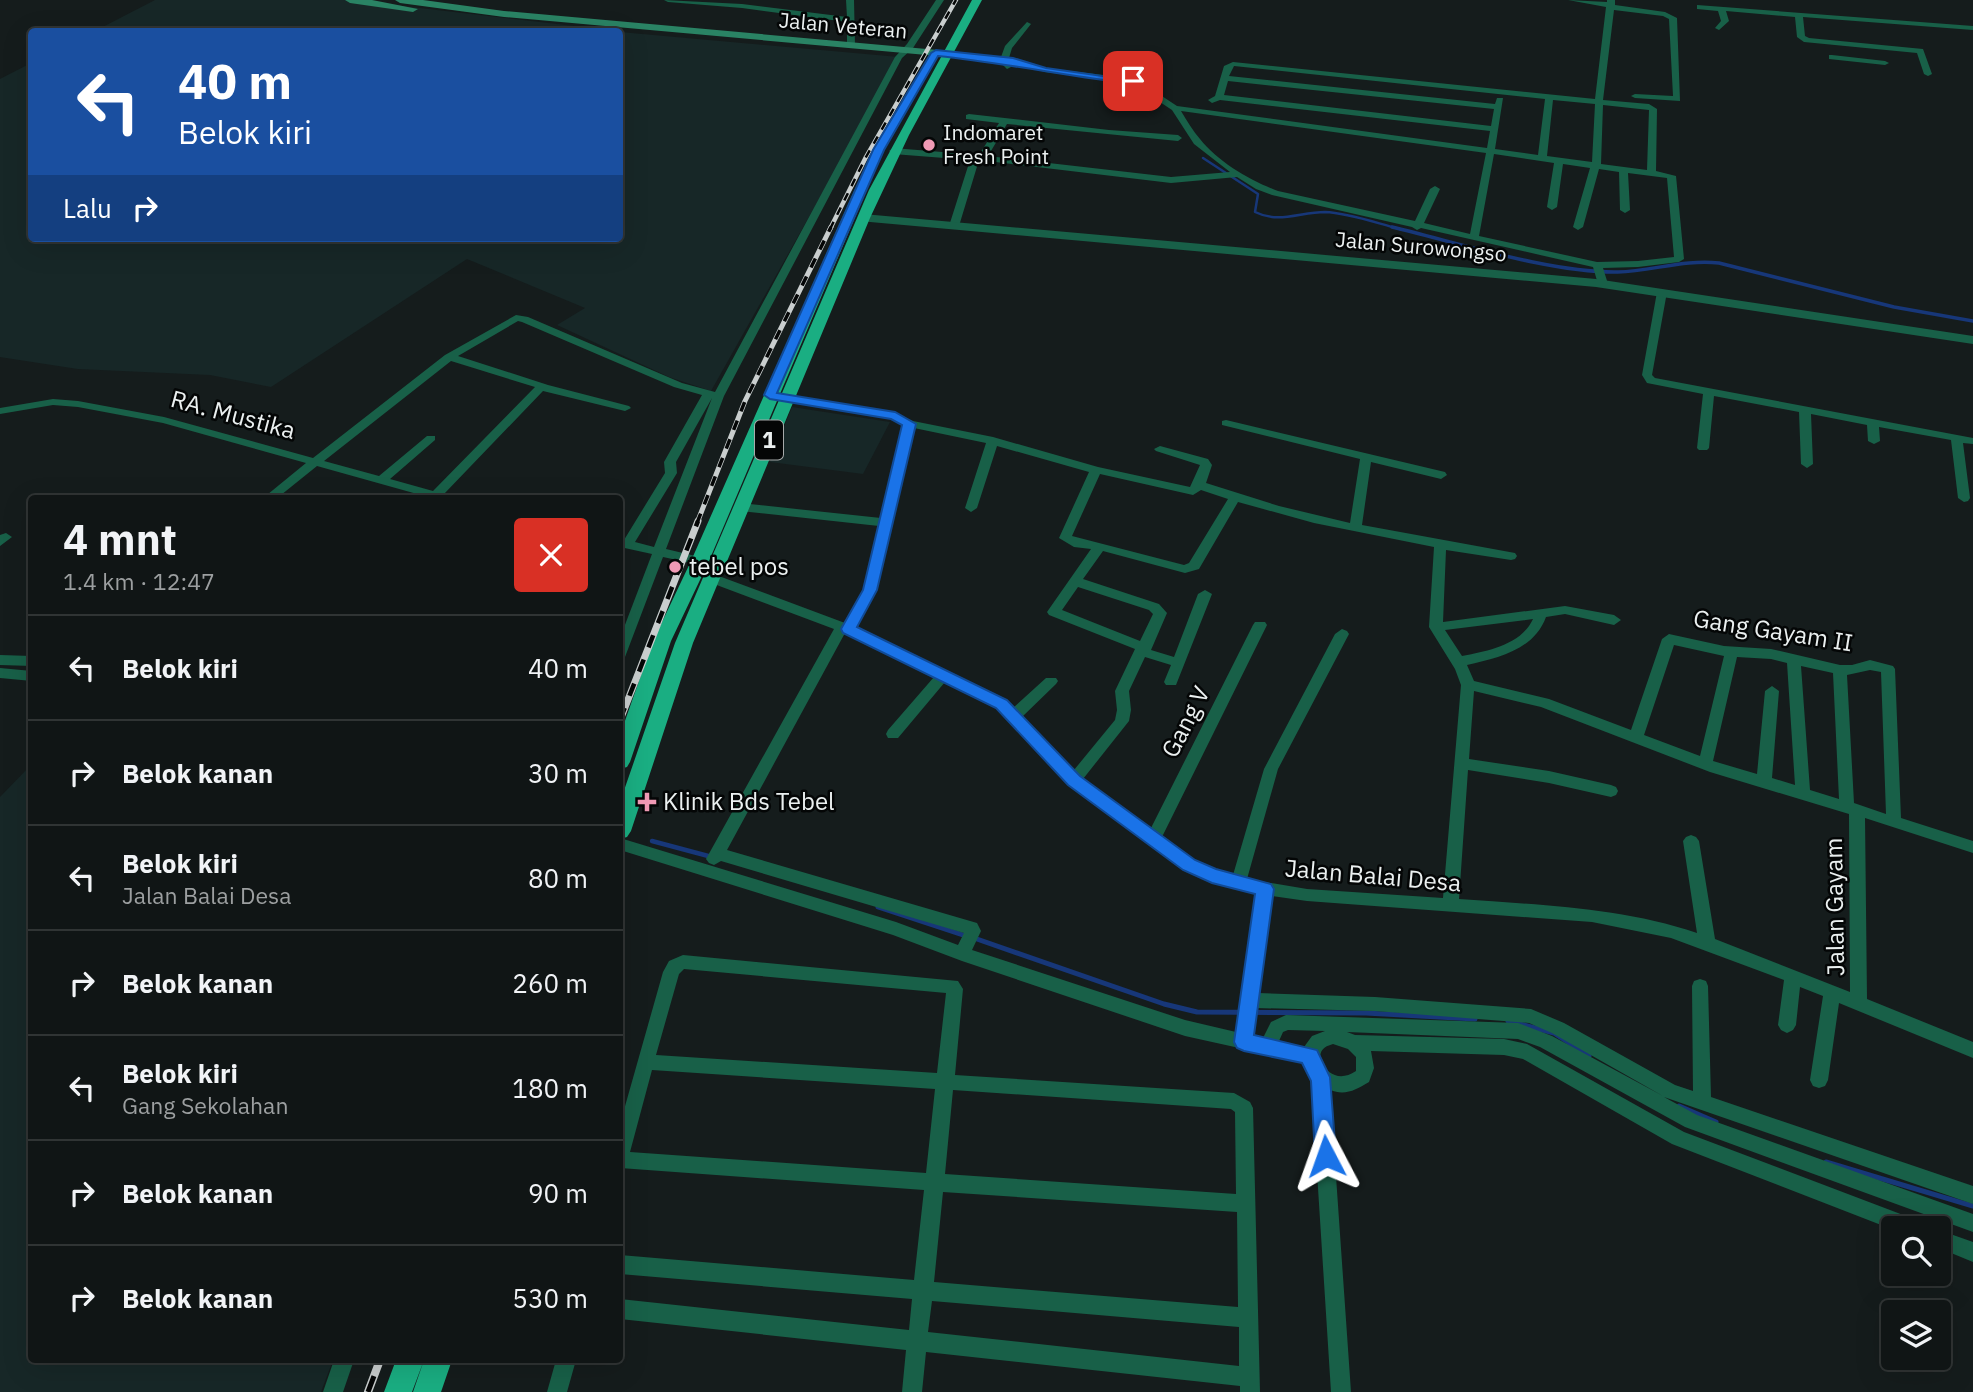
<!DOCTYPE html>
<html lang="id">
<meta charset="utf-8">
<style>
:root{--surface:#101515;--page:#1e2222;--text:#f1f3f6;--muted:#9c9fa0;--line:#303434}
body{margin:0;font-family:"IBM Plex Sans",sans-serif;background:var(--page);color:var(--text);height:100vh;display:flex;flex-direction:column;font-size:26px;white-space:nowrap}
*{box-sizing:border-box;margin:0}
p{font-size:23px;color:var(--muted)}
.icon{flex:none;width:38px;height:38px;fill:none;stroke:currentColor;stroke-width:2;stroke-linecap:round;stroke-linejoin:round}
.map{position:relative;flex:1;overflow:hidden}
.drawer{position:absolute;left:28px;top:495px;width:595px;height:868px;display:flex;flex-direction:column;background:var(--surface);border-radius:7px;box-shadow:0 7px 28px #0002,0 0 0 2px var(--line)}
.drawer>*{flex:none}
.hud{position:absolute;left:28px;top:28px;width:595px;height:214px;border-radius:7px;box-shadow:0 7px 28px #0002,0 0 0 2px var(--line);background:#1a4fa0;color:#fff;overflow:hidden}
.controls{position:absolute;left:1881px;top:1216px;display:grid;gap:14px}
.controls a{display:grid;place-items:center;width:70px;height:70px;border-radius:7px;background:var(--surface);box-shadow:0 7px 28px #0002,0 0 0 2px var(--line);font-size:35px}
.pin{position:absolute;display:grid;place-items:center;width:60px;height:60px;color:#fff;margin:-30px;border-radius:14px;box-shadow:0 4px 10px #0006}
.me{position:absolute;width:77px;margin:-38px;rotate:356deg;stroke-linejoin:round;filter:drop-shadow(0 0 5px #0008)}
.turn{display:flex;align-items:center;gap:24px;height:147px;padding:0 35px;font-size:32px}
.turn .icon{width:91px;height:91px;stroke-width:2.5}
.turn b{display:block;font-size:49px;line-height:60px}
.then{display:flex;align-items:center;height:66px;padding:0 35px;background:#0003;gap:14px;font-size:26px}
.round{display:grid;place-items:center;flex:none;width:74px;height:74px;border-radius:7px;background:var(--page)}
.overview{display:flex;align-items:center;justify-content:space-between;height:119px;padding:0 35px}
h1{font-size:42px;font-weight:800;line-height:52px}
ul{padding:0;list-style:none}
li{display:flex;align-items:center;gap:21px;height:105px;padding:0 35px;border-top:2px solid var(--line)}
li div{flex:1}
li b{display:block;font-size:26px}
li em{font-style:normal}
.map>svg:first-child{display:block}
</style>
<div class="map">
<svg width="1973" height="1392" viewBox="0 0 1973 1392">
<rect width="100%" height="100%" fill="#151c1c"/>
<path fill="#172727" d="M155,0H351L616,31L93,32Z
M620,32L899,57L711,391L669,377L557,325L585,308L467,259L271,387L210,375L78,369L0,357V79L31,63L32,238H620Z
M792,407L890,422L863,474L770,462Z
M31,765L32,1360H333L321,1392H0V797Z"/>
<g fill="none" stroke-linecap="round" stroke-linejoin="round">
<path stroke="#173779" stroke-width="2.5" d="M1203,158L1258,194L1255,212C1279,224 1300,212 1325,212C1349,213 1376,223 1400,229"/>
<path stroke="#173779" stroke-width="3.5" d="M1392,227C1459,243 1551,273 1618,272C1652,271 1685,259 1719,263L1894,307L1973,321"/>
<path stroke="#173779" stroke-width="4.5" d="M652,841L712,857"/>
<path stroke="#173779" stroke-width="5" d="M878,907L966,936
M974,938L1164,1004L1197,1012L1366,1013L1475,1019
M1508,1021L1554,1033L1589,1056
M1679,1106L1716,1122
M1826,1162L1973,1206"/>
<path fill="#186048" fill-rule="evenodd" d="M664,0L742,4L847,17L846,0H854L855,46L851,48L847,46V22L742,8L668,2Z
M936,0H944L913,48L902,58L724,396L666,549L704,558L706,561L700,565L663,557L625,657L620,659V638L652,554L620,547V539L624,540L665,473L664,462L702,395L674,387L522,322L518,321L458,356L548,385L629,406L631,408L625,411L543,391L444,494L456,499H435L317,466L276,499H262L306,463L163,423L78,407L53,405L0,414V408L53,399L78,401L164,417L313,458L445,355L516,315L528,317L682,383L715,392L895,57L907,44ZM451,361L535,387L433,491L390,479L435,440V436H427L379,476L324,461ZM712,398L654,547L635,542L677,473L676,462Z
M1568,0L1607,2V0H1615V5L1665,12L1677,18L1680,101L1635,98L1631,96L1635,94L1673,96L1669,19L1663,16L1614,10L1603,100L1649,104L1657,109L1656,171L1676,176L1684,259L1679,262L1638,267L1603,268L1608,284L1603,287L1598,284L1593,267L1421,228L1417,230L1412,227L1272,195L1256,189L1237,177L1171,183L979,160L959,226L954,229L949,226L970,160L893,154L889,151L893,148L979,155L999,123L966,119V115L969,114L1109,130L1178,135L1182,138L1178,141L1007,124L988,156L1171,177L1230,172L1194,144L1172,110L1131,83L1045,72L1009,62L1011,67L1007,69L1000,62L949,56L945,54L949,52L1001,57L1005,46L1027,22L1031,24L1012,48L1009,58L1046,68L1136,79L1177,106L1487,148L1490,131L1220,100L1212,103L1208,100L1215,96L1224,66L1233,62L1595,99L1606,7ZM1234,66L1545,99L1538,155L1495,149L1503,98H1497L1495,104L1229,76ZM1228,81L1494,109L1491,126L1224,95ZM1553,100L1595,104L1592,162L1547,156ZM1603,105L1649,110L1647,170L1601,164ZM1181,111L1486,153L1470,234L1424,223L1440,189L1435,186L1430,189L1415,221L1278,191C1251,181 1218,162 1200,139C1193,131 1187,121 1181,111ZM1494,154L1554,163L1547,207L1552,210L1557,207L1563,164L1590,168L1573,227L1578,230L1583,227L1599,169L1619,172L1620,210L1625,213L1630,210L1628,173L1667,178L1674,257L1638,261L1597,262L1479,236Z
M1697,5L1973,26V30L1803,17L1805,36L1809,38L1923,49L1932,74L1928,76L1924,74L1917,53L1804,42L1797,37L1795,17L1726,11L1729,21L1719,30L1715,28L1721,21L1718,11L1697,9Z
M1832,55L1885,61L1889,63L1885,65L1829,59V55Z
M1662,289L1667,292L1652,375L1655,378L1973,438V444L1963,443L1970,498L1968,501L1964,502L1958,498L1951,440L1879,427L1880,441L1874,444L1868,441L1867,425L1811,414L1813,464L1807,468L1801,464L1799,412L1714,396L1709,448L1707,450H1699L1697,448L1703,394L1647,383L1642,375L1657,292Z
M770,392L895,413L913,421L993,437L1098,467L1190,487L1200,465L1156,451L1154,449L1160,446L1208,459L1212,465L1206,483L1279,506L1350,523L1360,459L1222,425V421L1226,420L1445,472L1447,475L1441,479L1371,462L1362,525L1515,553L1517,556L1515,559L1511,560L1446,550L1443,622L1565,606L1614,615L1621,620L1614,625L1565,614L1546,617C1534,650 1498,658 1467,665L1474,681L1549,699L1631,730L1662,639L1669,634L1724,646L1771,649L1840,665H1852L1870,660L1893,666L1895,669L1901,818L1973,841V853L1865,818L1867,999L1973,1042V1058L1839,1003L1828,1080L1825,1086L1819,1088L1813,1086L1810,1080L1823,996L1800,987L1796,1025L1793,1030L1787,1033L1781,1030L1778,1025L1784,980L1671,938L1592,922L1307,901L1272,896L1258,993L1375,997L1531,1009L1564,1023L1675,1085L1693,1091L1692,986L1694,981L1700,979L1706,981L1708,986L1711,1097L1973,1186V1204L1664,1097L1697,1115L1973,1214V1232L1685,1127L1540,1047L1518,1039L1347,1032L1355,1035L1504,1039L1527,1044L1684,1132L1919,1221L1922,1228L1894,1230L1672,1144L1523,1059L1504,1055L1371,1051L1374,1068L1369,1082C1356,1090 1345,1096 1330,1090L1351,1392H1331L1311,1078L1303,1062L1185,1036L962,961L893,935L620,850V838L896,922L958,945L964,933L721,861L714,865L709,863L706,859L834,629L706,581L705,578L711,574L716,575L845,623L864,590L879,526L740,511L734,507L740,503L881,518L903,425L892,419L766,397V393ZM914,428L986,443L965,508L971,512L977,508L997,446L1089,472L1059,538L1074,547L1091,549L1047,612L1049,615L1135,649L1115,691L1117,710L1115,720L1074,770L1022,717L1056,684L1058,681L1056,678H1046L1013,708L1006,700L856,627L876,590ZM1100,474L1193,495L1201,490L1228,499L1189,563L1184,565L1072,536ZM1238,502L1314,523L1434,547L1429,627L1455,669L1461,685L1443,898L1307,889L1247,879L1278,769L1349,634L1347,631L1342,629L1335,634L1264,769L1233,875L1195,861L1162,837L1267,625L1265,622H1255L1253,625L1151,828L1083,779L1129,721L1131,710L1129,691L1145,657L1171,665L1164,682L1166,685H1176L1212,594L1205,590L1198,594L1174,657L1151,650L1167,613L1159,604L1083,579L1103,551L1185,573L1199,569ZM1078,587L1149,610L1153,614L1140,641L1062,610ZM1533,619C1521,645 1487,651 1462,656L1445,630ZM845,633L934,677L888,730L886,734L888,738H898L945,682L996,708L1069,784L1183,869L1238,890L1256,893L1236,1032L1185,1020L972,950L981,931L977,923L727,850ZM1674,645L1724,656L1700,756L1644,735ZM1737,657L1771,659L1787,663L1795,785L1772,778L1779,691L1772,686L1765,691L1757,774L1713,761ZM1801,666L1833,673L1839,799L1810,790ZM1870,670L1881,672L1886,814L1854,803L1847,675ZM1474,691L1541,707L1710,772L1849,814L1850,992L1715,939L1699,841L1696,837L1691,835L1686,837L1683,841L1697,933C1620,907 1539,905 1459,899L1468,770L1549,783L1611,797L1616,795L1618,791L1616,787L1611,785L1549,771L1469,759ZM1256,1008L1375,1011L1529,1023L1552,1033L1663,1096L1552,1036L1518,1023L1286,1015L1271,1022L1263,1038L1253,1035ZM1288,1030L1325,1031L1312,1036L1304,1047L1279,1041L1283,1032ZM1333,1044L1348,1049L1356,1057V1071C1341,1081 1328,1076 1320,1060C1320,1050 1323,1047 1333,1044Z
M6,533L12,537L0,546V535Z
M0,655L32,656V666L0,665Z
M0,668L32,671V681L0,678Z
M683,955L958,981L963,989L955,1075L1234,1093L1250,1102L1253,1108L1260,1392H1240V1386L926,1352L922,1392H902L906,1350L620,1319V1299L909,1330L912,1299L620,1274V1255L914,1280L924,1190L620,1168V1124L663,972L669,961ZM684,969L946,993L937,1073L656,1055L679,974ZM652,1070L935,1089L926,1173L630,1152ZM953,1090L1231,1109L1235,1112L1236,1194L945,1174ZM943,1192L1237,1212L1238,1307L934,1282ZM932,1301L1239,1327V1366L928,1332Z
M1939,1230L1973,1242V1262L1939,1248Z
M334,1360H354L343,1392H323Z
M556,1360H576L567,1392H547Z"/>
<path fill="#186048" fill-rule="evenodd" d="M863,214L1596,279L1973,336V344L1596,287L859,221V215Z"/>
<path fill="#2a8364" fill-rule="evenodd" d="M345,0H372L418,9L413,12L350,3Z
M395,0H423L504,11L949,51L954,54L949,57L504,17L400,3Z"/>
<path fill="#1aae82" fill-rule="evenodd" d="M972,0H982L909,135L870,218L693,643L631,831L627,837L620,839V802L675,643L869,190Z
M861,185L867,189L709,561L671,641L630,762L627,767L620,769V735L653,641L691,561L855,189Z
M396,1360H424L412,1392H384Z
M424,1360H452L441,1392H413Z"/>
<g stroke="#c9cece" stroke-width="4.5">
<path id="rail-far3" d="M830,229L866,157L956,0"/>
</g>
<g stroke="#c9cece" stroke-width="5">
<path id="rail-far2" d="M697,523L745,401L831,227"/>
</g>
<g stroke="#c9cece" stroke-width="7">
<path id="rail-far1" d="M620,720L698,521"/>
</g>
<g stroke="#c9cece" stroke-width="8">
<path id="rail" d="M368,1392L380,1360"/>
</g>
<use href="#rail-far3" stroke="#040606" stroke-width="2.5" stroke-dasharray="8" stroke-linecap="butt"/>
<use href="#rail-far2" stroke="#040606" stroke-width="3.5" stroke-dasharray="10" stroke-linecap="butt"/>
<use href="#rail-far1" stroke="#040606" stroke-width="4.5" stroke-dasharray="13" stroke-linecap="butt"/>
<use href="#rail" stroke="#040606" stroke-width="5" stroke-dasharray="17" stroke-linecap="butt"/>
</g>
<path fill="#1a73e8" stroke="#114b97" stroke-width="2" d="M936,50L1013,58L1046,68L1138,81L1133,84C1068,76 1004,63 938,56L884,150L777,393L895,412L916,424L877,590L857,627L1007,700L1080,776L1195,860L1216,869L1271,884L1274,889L1254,1035L1317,1050L1330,1077L1336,1156L1333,1163L1326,1166L1318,1163L1315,1156L1311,1081L1302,1063L1244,1051L1237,1048L1234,1042L1255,894L1212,883L1183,870L1068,785L996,708L843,633L841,629L863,590L902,425L891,419L770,399L764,395L873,150L931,53Z"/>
<g fill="#f09ab5" stroke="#040606" stroke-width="2.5">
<circle cx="929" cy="145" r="7"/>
<circle cx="675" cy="567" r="7"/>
<path d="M643.5 791.5h7v7h7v7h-7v7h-7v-7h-7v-7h7z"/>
</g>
<g text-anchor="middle" stroke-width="5" stroke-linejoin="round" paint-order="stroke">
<g font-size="21" fill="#ebf0f0" stroke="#040606">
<text transform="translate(843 26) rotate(5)" y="7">Jalan Veteran</text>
<text transform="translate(1421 247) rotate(5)" y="7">Jalan Surowongso</text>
</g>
<g font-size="21" fill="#ebf0f0" stroke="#040606" text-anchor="start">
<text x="943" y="140">Indomaret<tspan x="943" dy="24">Fresh Point</tspan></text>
</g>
<rect fill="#040606" stroke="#a6aaaa" stroke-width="2" x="755" y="420.5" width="28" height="39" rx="5"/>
<g font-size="23" font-weight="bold" fill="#ebf0f0">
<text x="769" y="448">1</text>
</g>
<g font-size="24" fill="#ebf0f0" stroke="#040606">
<text transform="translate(233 415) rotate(15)" y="8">RA. Mustika</text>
<text transform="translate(1773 631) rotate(9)" y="8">Gang Gayam II</text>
<text transform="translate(1186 722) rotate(-63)" y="8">Gang V</text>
<text transform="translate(1373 876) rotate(5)" y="8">Jalan Balai Desa</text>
<text transform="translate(1835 907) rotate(-91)" y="8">Jalan Gayam</text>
</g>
<g font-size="24" fill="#ebf0f0" stroke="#040606" text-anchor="start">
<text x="689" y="575">tebel pos</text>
<text x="663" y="810">Klinik Bds Tebel</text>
</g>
</g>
</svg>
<div class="controls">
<a><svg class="icon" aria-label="search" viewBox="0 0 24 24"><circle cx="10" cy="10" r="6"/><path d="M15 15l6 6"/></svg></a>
<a><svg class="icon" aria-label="layers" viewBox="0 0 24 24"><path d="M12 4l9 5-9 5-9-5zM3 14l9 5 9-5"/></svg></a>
</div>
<div class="pin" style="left:1133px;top:81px;background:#d93025"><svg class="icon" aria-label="arrive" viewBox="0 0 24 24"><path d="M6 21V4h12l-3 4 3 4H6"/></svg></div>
<svg class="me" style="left:1326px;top:1156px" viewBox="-20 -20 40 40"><path d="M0-17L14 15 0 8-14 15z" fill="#1a73e8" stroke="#fff" stroke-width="4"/></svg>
<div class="hud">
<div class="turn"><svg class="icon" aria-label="left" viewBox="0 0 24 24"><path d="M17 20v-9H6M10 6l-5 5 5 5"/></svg><div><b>40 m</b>Belok kiri</div></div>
<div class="then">Lalu<svg class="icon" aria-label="right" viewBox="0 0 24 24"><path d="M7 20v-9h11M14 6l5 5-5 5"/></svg></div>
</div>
<section class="drawer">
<div class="overview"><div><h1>4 mnt</h1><p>1.4 km · 12:47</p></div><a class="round" style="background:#d93025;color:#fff"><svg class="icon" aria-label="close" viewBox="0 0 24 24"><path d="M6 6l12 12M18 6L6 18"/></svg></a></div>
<ul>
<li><svg class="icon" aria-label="left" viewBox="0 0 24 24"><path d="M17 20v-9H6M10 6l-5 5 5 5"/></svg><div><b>Belok kiri</b></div><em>40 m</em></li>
<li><svg class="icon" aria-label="right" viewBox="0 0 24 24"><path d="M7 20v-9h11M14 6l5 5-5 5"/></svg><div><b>Belok kanan</b></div><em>30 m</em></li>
<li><svg class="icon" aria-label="left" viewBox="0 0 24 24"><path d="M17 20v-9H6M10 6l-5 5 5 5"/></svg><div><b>Belok kiri</b><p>Jalan Balai Desa</p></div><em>80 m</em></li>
<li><svg class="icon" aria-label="right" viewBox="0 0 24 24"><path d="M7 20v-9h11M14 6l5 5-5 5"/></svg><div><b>Belok kanan</b></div><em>260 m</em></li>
<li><svg class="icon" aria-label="left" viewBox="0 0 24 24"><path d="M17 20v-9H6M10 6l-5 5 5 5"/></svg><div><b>Belok kiri</b><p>Gang Sekolahan</p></div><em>180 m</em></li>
<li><svg class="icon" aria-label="right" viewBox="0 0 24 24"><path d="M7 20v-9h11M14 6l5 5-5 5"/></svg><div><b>Belok kanan</b></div><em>90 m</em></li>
<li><svg class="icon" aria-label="right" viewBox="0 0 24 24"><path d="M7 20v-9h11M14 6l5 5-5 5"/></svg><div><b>Belok kanan</b></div><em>530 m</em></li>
</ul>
</section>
</div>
